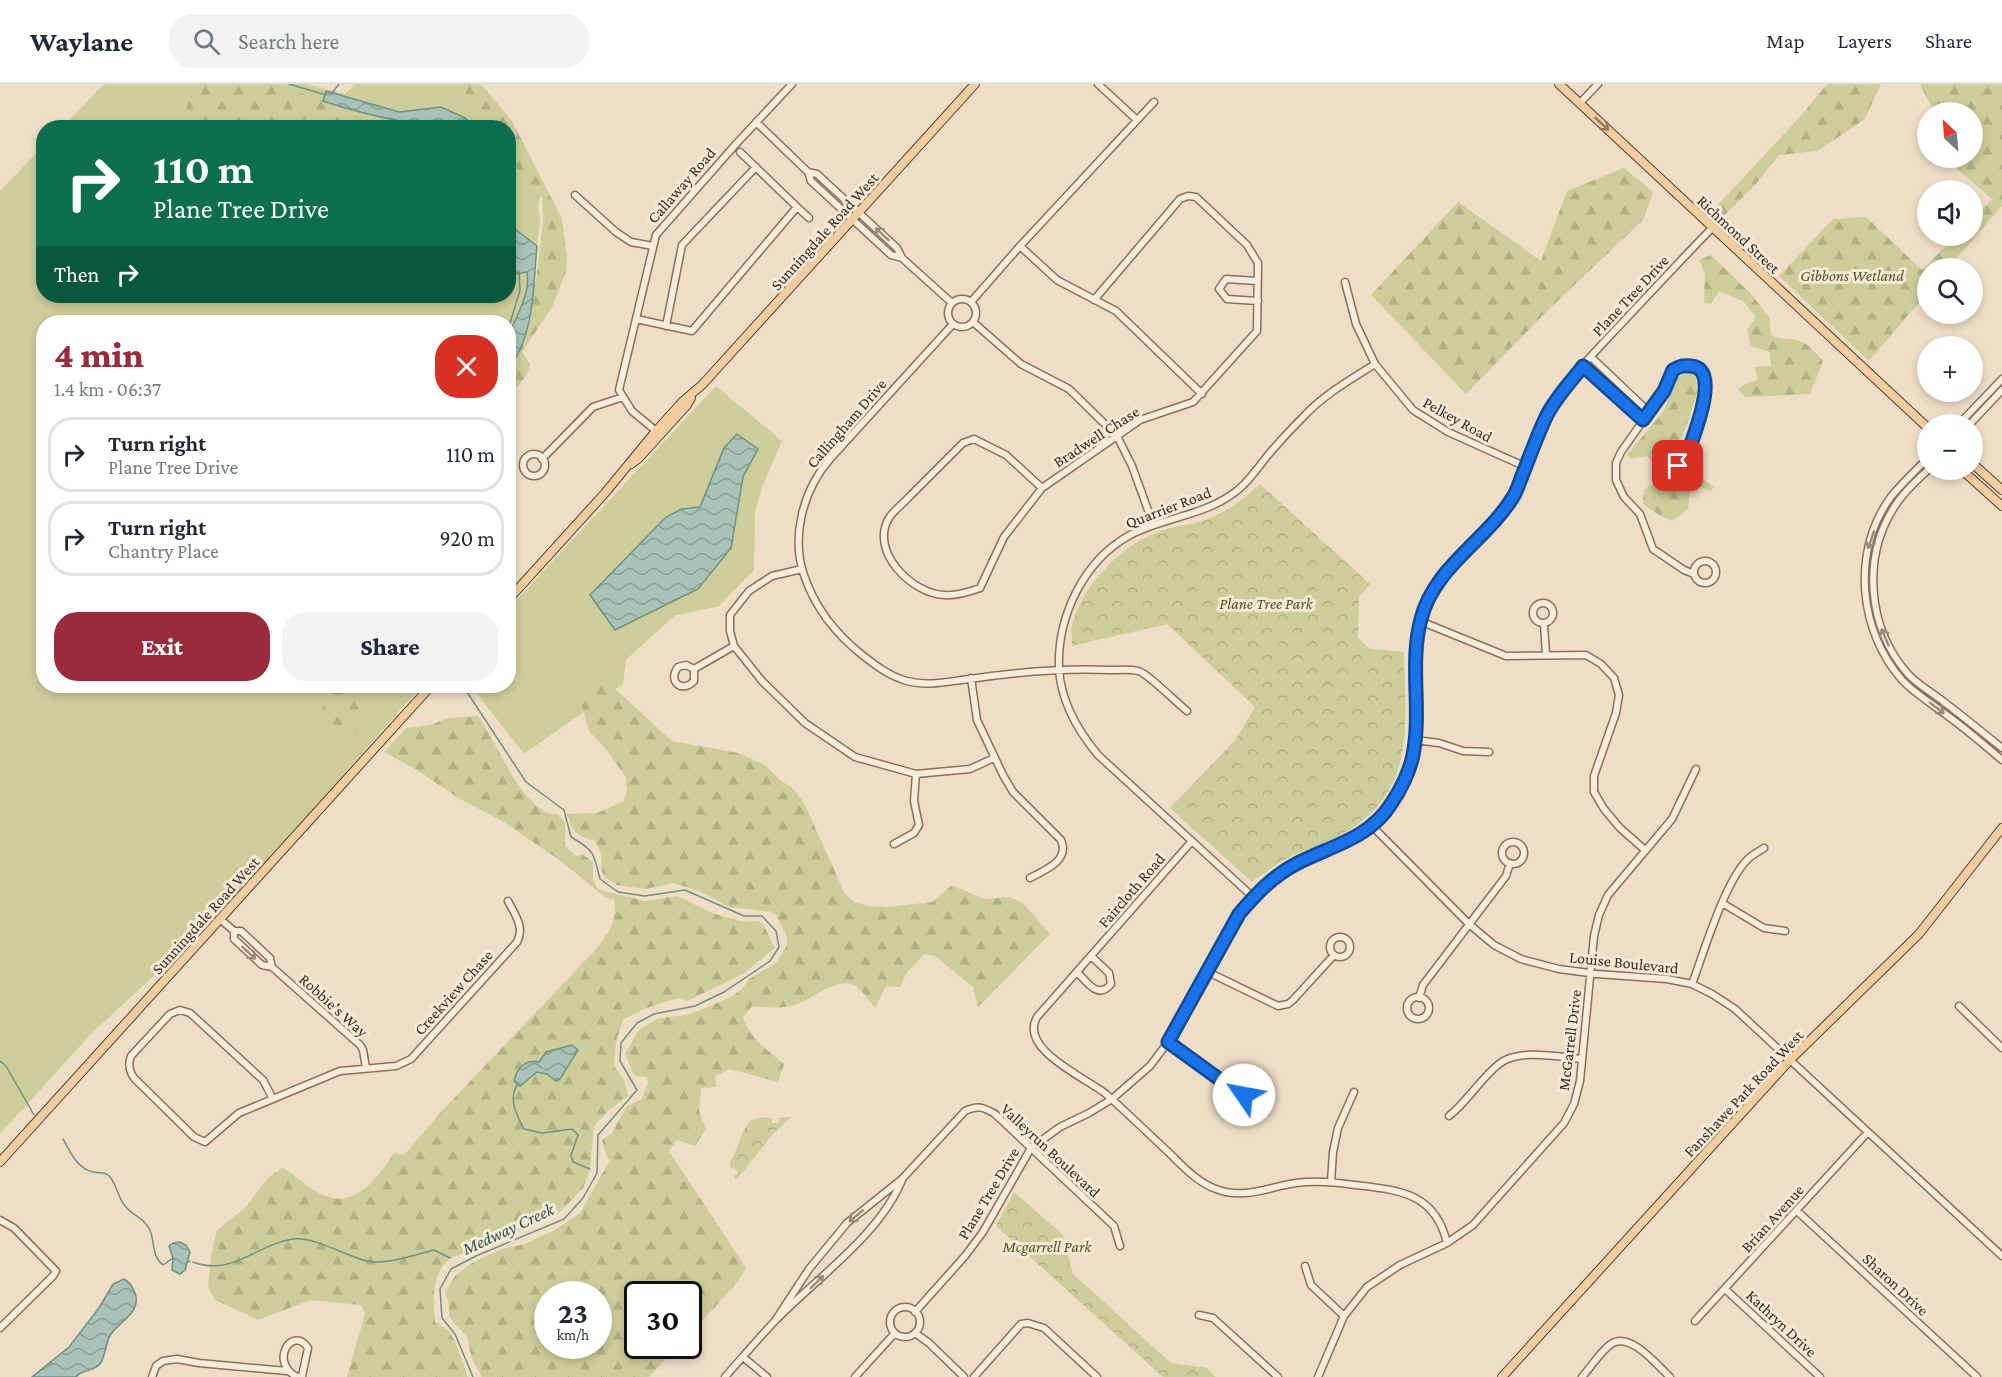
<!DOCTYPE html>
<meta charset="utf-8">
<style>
:root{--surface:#fff;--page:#f2f2f3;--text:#1f2937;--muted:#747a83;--line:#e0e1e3;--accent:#9a2b3a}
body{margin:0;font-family:"Crimson Pro",serif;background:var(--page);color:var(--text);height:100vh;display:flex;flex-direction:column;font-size:22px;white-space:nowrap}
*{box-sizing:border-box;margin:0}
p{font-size:20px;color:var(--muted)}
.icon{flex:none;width:33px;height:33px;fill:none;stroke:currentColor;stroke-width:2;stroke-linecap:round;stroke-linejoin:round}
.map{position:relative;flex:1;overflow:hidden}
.sheet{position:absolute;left:36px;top:231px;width:480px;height:378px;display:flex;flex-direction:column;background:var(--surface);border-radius:24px;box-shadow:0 3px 9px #0003}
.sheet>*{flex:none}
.top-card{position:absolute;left:36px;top:36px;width:480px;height:183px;border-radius:24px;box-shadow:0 3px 9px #0003;background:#0b6e4f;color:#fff;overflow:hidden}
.needle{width:39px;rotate:334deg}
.tools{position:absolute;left:1917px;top:18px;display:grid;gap:12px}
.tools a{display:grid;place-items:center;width:66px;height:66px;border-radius:50%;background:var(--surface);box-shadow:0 3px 9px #0003;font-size:30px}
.speed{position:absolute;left:534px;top:1197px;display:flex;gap:12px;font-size:30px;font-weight:700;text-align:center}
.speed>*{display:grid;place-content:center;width:78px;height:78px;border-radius:50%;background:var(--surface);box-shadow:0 3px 9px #0003;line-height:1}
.speed small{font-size:15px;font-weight:400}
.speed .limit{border:3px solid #111;border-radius:9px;background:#fff;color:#111}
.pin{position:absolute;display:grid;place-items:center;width:51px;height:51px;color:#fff;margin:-26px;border-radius:12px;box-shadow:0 3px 9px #0006}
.me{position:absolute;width:66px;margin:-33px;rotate:303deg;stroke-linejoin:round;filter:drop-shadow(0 0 4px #0008)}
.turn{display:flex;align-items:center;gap:21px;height:126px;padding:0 18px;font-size:27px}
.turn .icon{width:78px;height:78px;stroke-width:2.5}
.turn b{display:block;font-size:42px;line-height:51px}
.then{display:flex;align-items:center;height:57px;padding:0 18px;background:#0003;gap:12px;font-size:22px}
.round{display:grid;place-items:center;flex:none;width:63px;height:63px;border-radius:24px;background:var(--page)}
.summary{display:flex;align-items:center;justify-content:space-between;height:102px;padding:0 18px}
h1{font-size:36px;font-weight:800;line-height:45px;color:var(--accent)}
.button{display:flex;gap:12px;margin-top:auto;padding:12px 18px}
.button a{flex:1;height:69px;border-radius:24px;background:var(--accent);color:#fff;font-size:24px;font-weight:800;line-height:69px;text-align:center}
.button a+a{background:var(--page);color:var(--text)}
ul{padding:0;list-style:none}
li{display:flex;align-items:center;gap:18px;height:75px;margin:0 12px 9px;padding:0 6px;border:3px solid var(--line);border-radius:24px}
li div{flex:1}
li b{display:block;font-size:22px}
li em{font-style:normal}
header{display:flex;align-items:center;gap:36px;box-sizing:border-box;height:84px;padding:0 30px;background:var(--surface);border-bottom:2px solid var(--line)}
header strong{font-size:28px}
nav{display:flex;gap:33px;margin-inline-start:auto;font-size:21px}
.search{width:420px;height:54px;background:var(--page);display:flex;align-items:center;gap:15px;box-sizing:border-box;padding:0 21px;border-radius:24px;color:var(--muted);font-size:22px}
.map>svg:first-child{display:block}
</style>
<header>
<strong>Waylane</strong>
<div class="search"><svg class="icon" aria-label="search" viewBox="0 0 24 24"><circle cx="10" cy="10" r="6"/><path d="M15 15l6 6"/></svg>Search here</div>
<nav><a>Map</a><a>Layers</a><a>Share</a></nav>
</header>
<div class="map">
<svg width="2002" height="1293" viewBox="0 0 2002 1293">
<defs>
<pattern id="forest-firs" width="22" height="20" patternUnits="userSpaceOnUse" patternTransform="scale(1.5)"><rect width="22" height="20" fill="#cdcd9a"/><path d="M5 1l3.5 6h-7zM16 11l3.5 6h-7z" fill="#b1b084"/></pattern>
<pattern id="park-crowns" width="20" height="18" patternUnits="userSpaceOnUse" patternTransform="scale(1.5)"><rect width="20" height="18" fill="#cdcd9a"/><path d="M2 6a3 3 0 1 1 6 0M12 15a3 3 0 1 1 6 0" fill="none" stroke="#b1b084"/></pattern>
<pattern id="water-waves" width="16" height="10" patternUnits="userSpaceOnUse" patternTransform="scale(1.5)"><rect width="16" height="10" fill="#a8c2b7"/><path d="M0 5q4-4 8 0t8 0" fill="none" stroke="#8a9e94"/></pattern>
</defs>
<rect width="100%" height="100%" fill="#efddc6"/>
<path fill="#cdcd9a" d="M104,0H306L345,10L355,0H472L508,44H62Z
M509,45L542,101L538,122L540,135L533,200L509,270L508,238H44V602H421L228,823L92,949L0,1050V107L43,62L44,212H508Z
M716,302L782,357L762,403L755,429L754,486L719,522L674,532L626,576L623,600L524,670L471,602H508L509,524Z"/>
<path fill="url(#forest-firs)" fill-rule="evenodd" d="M187,0H270L353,24L341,37L296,35L270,41H210L203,43L181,44L190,13Z
M458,0H481L512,37L562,135L567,173L566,188L552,223L522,268L530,280C528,293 519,302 509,309V278L536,197L543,138L542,114L518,86L509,70L508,44L490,43L480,26Z
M1827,0H1881L1864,36L1817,67L1779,71L1755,101L1718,138L1710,129L1801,32Z
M1920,0H2002V122L1948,184H1928L1927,209L1869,277L1779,192L1833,135L1866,133L1922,186L1956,152H1972L1973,134L1992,115L1949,78L1952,74H1972V28H1936L1933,26Z
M1624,84L1653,108L1643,136L1546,228L1466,310L1371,211L1458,118L1541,177L1567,107Z
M1711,171L1751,210L1769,233L1771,251C1781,257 1790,253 1800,257C1809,260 1816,270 1823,277L1810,310L1745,313L1738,305L1744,301L1758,295L1754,283L1771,282L1770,268L1751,262L1747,246L1756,233L1743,217L1719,207L1711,220L1704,219L1705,190L1699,176Z
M1688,288L1696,292L1697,310L1687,340L1682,353L1669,364C1669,381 1670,392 1682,405L1695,390L1714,403L1711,407L1699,402L1690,408L1688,425L1672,437L1659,431L1643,420L1644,406L1657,397L1656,383L1647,372L1630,375L1628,370L1663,328L1678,293Z
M596,600L612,602L672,657L738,669L765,681L780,696L794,705L805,721L845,810L854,818L867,822L887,823L932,818L952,801L984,815L1009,813L1023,819L1050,850L978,923L973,903L935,872L925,870L907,888L900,903L886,902L875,924C869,918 863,907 856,902C839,891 811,916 795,921C781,925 766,923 752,922L743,934C750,955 768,966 784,980L778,998L730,985L715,992L716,1003L701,1004L699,1027L706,1045L695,1062L677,1056L669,1067L746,1184L737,1199L689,1251L688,1210H638V1262H678L649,1293H482L472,1275L467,1253L453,1238L449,1232V1221L445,1208L455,1192L472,1179L502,1165L524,1160L555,1146L580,1129L610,1076L607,1074L602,1056L612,1049L627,1022L642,1015L648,999L647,993L636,992L633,989L625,970L638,947L656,935L691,930L731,913L742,905L749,895L776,879L787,861V853L776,831L770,828L730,823L699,807L674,799L646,805L617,801L606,794L602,788L601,769L595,757C575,750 574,750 567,730L597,729L624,717L627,706L626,693L606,665L589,647L580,615ZM598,1210V1262H548V1210Z
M336,602H357L374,623L358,653L350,643L334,642L310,647L322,624Z
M478,632C498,660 515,710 545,728C549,730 554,730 558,730L565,738V762L576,772L582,770L593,778V795L597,804L604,807L645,817L677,812L712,829L744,838L758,837L763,840L775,864L743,890L687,917L680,914C659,919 642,925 623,936L616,958L614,982L624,996L628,1012L609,1026L594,1042L590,1085L583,1104L561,1127L494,1158L450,1174C431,1191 433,1214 435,1238L448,1246L454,1255L468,1293H347L365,1230L361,1221L311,1216L258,1236L215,1216L208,1202L212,1167L217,1146L245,1124L268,1094L282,1084C295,1090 304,1101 317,1108C353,1129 376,1096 394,1069L404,1071L441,1028L598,863C609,848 618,835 614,816L605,813L561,777L502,737L460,715L415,685L384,668L406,644L431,641L448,634Z"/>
<path fill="url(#park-crowns)" d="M1260,400L1370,500L1359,514L1358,554L1370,565L1404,568C1405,644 1418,711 1337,753C1319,762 1299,768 1282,777C1271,783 1262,791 1252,798L1170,724L1236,655L1255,623L1167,540L1072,562C1072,555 1071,546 1072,540C1083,502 1118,465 1153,450C1167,443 1183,442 1198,438C1222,432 1242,417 1260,400Z
M792,1033L773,1050L736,1096L734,1092L738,1089L734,1083L731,1085L730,1078C737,1069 742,1041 752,1036C757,1033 766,1034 772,1034V1039H779V1034Z
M1014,1108L1063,1151L1073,1190L1171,1279L1207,1284L1216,1293H1163L996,1142Z"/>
<path fill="url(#water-waves)" stroke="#6e9184" stroke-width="1.5" d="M326,7L399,28L441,23L465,34L475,43C424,44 371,33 323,17Z
M515,145L537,162C533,202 535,251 509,284C508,274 506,261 509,251C516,231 531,210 527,188L516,190L509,186V153Z
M737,350L758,365L743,393L731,464L698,505L615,546L590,511L666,433L682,425L700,423L724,364Z
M572,961L578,966L560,995L556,997L547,990L537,988L520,1002L514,997C517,984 525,975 539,978L546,968Z
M180,1158L186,1161L190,1168L185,1186L180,1190L172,1186L173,1174L169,1162L173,1159Z
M124,1195C129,1198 133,1203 135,1209C142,1228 120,1237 111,1250C105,1259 106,1272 100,1280C93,1288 82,1285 76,1293H32L69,1263L99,1224L113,1200Z"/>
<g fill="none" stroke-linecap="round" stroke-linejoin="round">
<path stroke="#6e9184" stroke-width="1.5" d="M289,0L326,11
M332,9L339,0
M508,246L520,206L519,188
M460,602L467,608L526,698L564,726L571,753C594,766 594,769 600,795L618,808L645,812L685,806L744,832H762L776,847L779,863L770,877L724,908L695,922L654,930L637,939L621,959L620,977L637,1006L598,1051L597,1089L583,1114L564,1135L476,1172L451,1185L440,1205L442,1234L455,1250L473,1293
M0,977L6,982L34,1031
M517,1001C508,1015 517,1032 524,1045L542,1049L572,1045L578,1051L571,1071L573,1078L590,1085
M63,1055C70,1067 77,1085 93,1088C100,1090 105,1087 110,1093C117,1101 118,1114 125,1122C130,1129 140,1133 146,1140C157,1152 149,1170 163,1181L173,1174
M193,1178C232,1193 257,1160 293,1155C313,1152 346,1172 367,1177C388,1181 414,1171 434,1166L450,1174
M187,1179L190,1177"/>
<g stroke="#8b6f5c" stroke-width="9">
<path id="minor" d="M1098,0L1137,36
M1580,19L1598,0
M756,38L808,88L811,97L891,171L902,174
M808,88L817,90L897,164L902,174L952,219
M575,111L616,148L631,158L653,162
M797,123L809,134
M1020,162L1057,196L1116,227L1202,310
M1257,197L1226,195L1219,205L1227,215L1258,217
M1345,198L1356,240L1375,280L1413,326L1448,348L1526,383
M948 229a14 14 0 1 1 28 0a14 14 0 1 1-28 0Z
M971,218L1020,162L1154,18
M636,235L692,247L797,123L740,68
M973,238L1021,280L1069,305L1117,352L1132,382L1153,440
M953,240L830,375C803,406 790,454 805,494C816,525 835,549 861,570C875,581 889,592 907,597C928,603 950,597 970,595C1016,588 1064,584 1111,586C1119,586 1130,585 1138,587C1146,588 1177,619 1187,627
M666,242L682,161L756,83
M1591,273L1649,328
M1583,282L1643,336
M1959,340L2002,295
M1970,340L2002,306
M656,347L632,327L619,306L656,151L736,60L792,0
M1675 374a11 11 0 1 1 22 0a11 11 0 1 1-22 0Z
M1690,363C1695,347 1721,284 1691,282C1684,281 1680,282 1673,286L1664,307L1621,368L1616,379V396L1624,413L1640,430L1653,465L1684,486L1694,490
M523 381a11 11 0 1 1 22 0a11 11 0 1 1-22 0Z
M1928,374C1915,387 1901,400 1890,414C1851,469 1859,547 1902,596C1914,609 1931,619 1945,630C1965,644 1983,660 2002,676
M542,375L593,323L623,313
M1928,386C1917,396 1905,407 1897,419C1861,471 1867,544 1908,590C1918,601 1933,609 1944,618C1964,633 1983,649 2002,664
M1042,404L1006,371L974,355L963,359C946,376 928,394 911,411C904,419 894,426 889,434C869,467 912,510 944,511C956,512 969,508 980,504L1004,453L1042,404L1140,336L1193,318L1257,247L1258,179L1247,161L1196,113L1188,112L1180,115L1094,216
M1694 488a11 11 0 1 1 22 0a11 11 0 1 1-22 0Z
M802,485L772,492L749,507L730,531V547L734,562L762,597L805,639L855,673L916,690L970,685L994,674
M1533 529a10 10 0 1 1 20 0a10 10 0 1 1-20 0Z
M1420,537L1506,572L1586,571L1601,580L1614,594L1619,611L1616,629L1594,692V708L1604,725L1620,744L1645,766
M1544,540L1546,571
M694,585V597C682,610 667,597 678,583L686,581L694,585L734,562
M971,594L977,636L1003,691L1013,708L1061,756C1070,777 1045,786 1030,794
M1415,656L1439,659L1463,667L1489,668
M1372,742L1469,840L1494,861L1521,875L1559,885L1597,890L1667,895L1692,900L1712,910L1735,925L2002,1172
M1192,757L1037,933C1018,965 1086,994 1106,1010C1126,1028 1146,1047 1166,1066C1181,1080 1196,1098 1216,1105C1244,1116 1268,1103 1296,1099C1316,1096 1335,1098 1355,1101C1398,1106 1435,1108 1447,1159
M1502 769a11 11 0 1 1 22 0a11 11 0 1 1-22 0Z
M894,760L914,749L919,741L914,717L916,690
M1253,813L1098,671C1078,647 1061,618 1059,585C1057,533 1083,477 1130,451C1162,434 1201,432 1231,411C1246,401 1257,385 1268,371C1280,357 1292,344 1305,331C1325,310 1350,296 1375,280
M1722,819L1764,844L1785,847
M220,835L234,847H241L270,874L272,883
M234,847V855L262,881L272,883L360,961L363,966L366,984
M1330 863a10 10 0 1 1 20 0a10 10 0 1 1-20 0Z
M1077,888C1087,898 1098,916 1111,900L1109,889L1091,872
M1208,888L1278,922L1288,920L1293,916L1334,871
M1692,900C1704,868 1725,796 1749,774C1753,770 1760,767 1764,764
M1407 924a11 11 0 1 1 22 0a11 11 0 1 1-22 0Z
M1419,914L1423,901L1506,792L1510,779
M1959,922L2002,964
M1168,958L1219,995L1245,1004
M1243 1008a11 11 0 1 1 22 0a11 11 0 1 1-22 0Z
M273,1015L263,996L190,929L180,926L170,930L131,972C128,980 129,987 134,994L194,1053L205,1058L239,1029L340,987L396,982L411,975L517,858C525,843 515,831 508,817
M1449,1032C1468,1017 1480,995 1499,980C1518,964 1559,973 1582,975
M1331,1098L1333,1068L1338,1044L1354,1008
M1797,1127L1977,1293
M0,1136L14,1144L56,1187L53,1192L0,1244
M1305,1182L1311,1201L1344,1232
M1725,1205L1820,1293
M890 1238a15 15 0 1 1 30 0a15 15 0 1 1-30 0Z
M915,1228L965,1172L983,1148L1031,1064L1060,1043L1089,1029L1112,1015L1150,982L1168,958L1239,830C1256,810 1273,793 1296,780C1330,762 1368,755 1391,721C1400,707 1410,687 1413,671C1423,621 1406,567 1426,518C1442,478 1488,450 1512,414C1516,408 1519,400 1521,393C1530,373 1537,350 1548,330C1566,296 1596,267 1622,239C1652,207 1682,175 1712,144
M1199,1231L1213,1234L1278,1293
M775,1237L809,1185L847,1139L902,1095L965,1027C978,1021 983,1023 995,1030L1114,1142L1120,1162
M1695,1237L1868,1048
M915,1249L929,1259L964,1293
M743,1273L767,1293
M152,1293L156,1282L163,1277L177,1275L199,1279L287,1287
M297,1293C268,1277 293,1241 308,1264L302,1292L299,1293
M725,1293C741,1275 757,1256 774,1238C815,1195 879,1152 902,1096
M855,1293L895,1249
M974,1293L1021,1240L1028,1239L1044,1244L1097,1293
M1318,1293L1344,1232L1367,1203L1400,1181L1447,1159L1473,1141L1564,1039L1574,1020L1580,997L1594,852L1599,831L1608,811L1672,735L1696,685
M1582,1293C1591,1283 1600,1268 1611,1260C1630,1247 1657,1281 1670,1293"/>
</g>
<g stroke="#583d30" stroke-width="10">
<path id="major" d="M1559,0L1928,344
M1972,379L2002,406
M631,380L638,375L687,321L691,314
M1962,386L2002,422
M508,516L605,409L656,347L683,317L702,301L975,0
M0,1078L431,602
M1502,1293L1791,975L1919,850L2002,744"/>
</g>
<use href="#minor" stroke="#f9ecda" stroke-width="6"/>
<use href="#major" stroke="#f1cd9f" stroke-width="8"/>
</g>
<defs><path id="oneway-shaft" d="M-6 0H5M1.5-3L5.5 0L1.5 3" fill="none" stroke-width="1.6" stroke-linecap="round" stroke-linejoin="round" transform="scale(1.5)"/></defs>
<use stroke="#967b5f" href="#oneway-shaft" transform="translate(1602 40) rotate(43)"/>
<g stroke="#9a8a7c">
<use href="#oneway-shaft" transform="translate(882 150) rotate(-137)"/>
<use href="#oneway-shaft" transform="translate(1871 456) rotate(109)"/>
<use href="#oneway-shaft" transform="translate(1885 553) rotate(-113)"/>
<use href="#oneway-shaft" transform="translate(1937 624) rotate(37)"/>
<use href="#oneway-shaft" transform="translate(249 869) rotate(43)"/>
<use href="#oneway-shaft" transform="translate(856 1132) rotate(140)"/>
<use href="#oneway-shaft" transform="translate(817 1198) rotate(-44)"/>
</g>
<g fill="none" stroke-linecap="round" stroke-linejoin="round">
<g stroke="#114b97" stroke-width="15">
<path id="route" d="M1244,1011L1245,1004L1219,995L1168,958L1239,830C1256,810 1273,792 1296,780C1330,762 1369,755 1391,720C1400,707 1410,687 1413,671C1422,626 1409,579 1421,535C1434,483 1486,457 1513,413C1517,407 1519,399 1522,392C1530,372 1537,352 1546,333C1555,314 1571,298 1583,282L1643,336L1664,307L1673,286C1680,282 1684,281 1691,282C1721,284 1695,347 1690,363L1679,365L1675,371L1678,382"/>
</g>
<use href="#route" stroke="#1a73e8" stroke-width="10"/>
</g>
<g text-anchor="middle" stroke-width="6" stroke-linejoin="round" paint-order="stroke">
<g font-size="16" fill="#3b291f" stroke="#f6e9d6">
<text transform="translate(681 101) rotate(-49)" y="6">Callaway Road</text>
<text transform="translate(824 147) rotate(-48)" y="6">Sunningdale Road West</text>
<text transform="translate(1739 150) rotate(43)" y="6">Richmond Street</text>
<text transform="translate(1630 211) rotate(-47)" y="6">Plane Tree Drive</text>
<text transform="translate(1458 335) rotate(29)" y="6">Pelkey Road</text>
<text transform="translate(846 339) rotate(-49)" y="6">Callingham Drive</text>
<text transform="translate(1096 352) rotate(-33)" y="6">Bradwell Chase</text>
<text transform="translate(1168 423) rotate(-21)" y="6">Quarrier Road</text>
<text transform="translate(1131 806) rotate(-49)" y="6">Faircloth Road</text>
<text transform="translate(205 831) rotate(-48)" y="6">Sunningdale Road West</text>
<text transform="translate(1624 878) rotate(6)" y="6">Louise Boulevard</text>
<text transform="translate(453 908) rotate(-48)" y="6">Creekview Chase</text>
<text transform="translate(334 921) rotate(42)" y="6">Robbie's Way</text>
<text transform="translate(1569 956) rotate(-83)" y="6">McGarrell Drive</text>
<text transform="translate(1743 1009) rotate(-47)" y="6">Fanshawe Park Road West</text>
<text transform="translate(1051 1066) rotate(43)" y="6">Valleyrun Boulevard</text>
<text transform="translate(988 1109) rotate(-59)" y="6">Plane Tree Drive</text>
<text transform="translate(1772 1134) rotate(-48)" y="6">Brian Avenue</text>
<text transform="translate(1896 1200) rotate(43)" y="6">Sharon Drive</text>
<text transform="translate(1782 1239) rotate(43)" y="6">Kathryn Drive</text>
</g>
<g font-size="16" font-style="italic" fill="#515726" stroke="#f6e9d6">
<text x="1852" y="197">Gibbons Wetland</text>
<text x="1266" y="525">Plane Tree Park</text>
<text x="1047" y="1168">Mcgarrell Park</text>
</g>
<g font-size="18" font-style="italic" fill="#2f5a52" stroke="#f6e9d6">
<text transform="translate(508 1145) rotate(-25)" y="6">Medway Creek</text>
</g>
</g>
</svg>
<div class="tools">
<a><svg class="needle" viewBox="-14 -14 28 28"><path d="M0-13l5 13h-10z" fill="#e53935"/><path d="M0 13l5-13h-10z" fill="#747a83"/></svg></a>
<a><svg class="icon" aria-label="sound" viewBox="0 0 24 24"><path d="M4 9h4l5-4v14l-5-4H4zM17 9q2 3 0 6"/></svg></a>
<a><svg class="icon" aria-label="search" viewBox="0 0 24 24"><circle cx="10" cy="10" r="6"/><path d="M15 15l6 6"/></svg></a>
<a>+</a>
<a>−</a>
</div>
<div class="speed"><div>23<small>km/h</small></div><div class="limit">30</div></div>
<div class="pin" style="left:1678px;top:382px;background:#d93025"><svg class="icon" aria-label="arrive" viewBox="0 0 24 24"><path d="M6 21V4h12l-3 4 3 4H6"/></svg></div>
<svg class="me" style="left:1244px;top:1011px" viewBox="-20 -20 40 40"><circle r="19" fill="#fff"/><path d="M0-13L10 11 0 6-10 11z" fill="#1a73e8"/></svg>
<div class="top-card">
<div class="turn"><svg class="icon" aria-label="right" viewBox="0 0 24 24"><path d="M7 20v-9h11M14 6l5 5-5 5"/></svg><div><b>110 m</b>Plane Tree Drive</div></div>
<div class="then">Then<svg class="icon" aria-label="right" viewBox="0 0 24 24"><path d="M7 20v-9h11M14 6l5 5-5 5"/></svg></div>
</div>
<section class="sheet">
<div class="summary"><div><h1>4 min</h1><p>1.4 km · 06:37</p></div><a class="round" style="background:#d93025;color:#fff"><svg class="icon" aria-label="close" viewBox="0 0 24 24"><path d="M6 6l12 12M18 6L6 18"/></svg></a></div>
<ul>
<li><svg class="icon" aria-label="right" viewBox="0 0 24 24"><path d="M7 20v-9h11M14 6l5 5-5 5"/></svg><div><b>Turn right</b><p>Plane Tree Drive</p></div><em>110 m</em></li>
<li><svg class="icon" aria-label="right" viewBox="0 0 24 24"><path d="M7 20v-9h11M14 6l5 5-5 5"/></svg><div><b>Turn right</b><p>Chantry Place</p></div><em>920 m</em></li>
</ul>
<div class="button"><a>Exit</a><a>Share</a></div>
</section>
</div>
